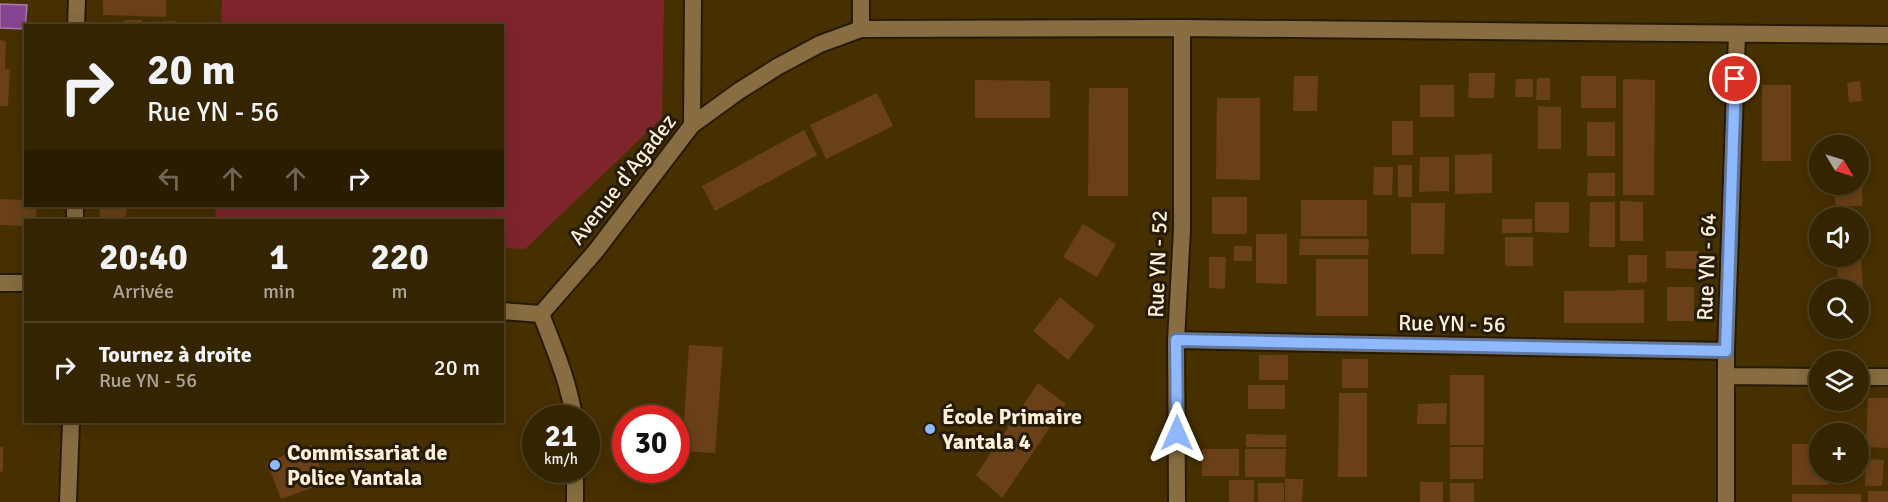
<!DOCTYPE html>
<html lang="fr">
<meta charset="utf-8">
<style>
:root{--surface:#352400;--page:#40300f;--text:#f1f3f6;--muted:#aaa499;--line:#4f4122}
body{margin:0;font-family:Signika,sans-serif;background:var(--page);color:var(--text);height:100vh;display:flex;flex-direction:column;font-size:22px;white-space:nowrap}
*{box-sizing:border-box;margin:0}
p{font-size:20px;color:var(--muted)}
.icon{flex:none;width:33px;height:33px;fill:none;stroke:currentColor;stroke-width:2;stroke-linecap:round;stroke-linejoin:round}
.map{position:relative;flex:1;overflow:hidden}
.drawer{position:absolute;left:24px;top:219px;width:480px;height:204px;display:flex;flex-direction:column;background:var(--surface);border-radius:0px;box-shadow:0 3px 15px #0003,0 0 0 2px var(--line)}
.drawer>*{flex:none}
.banner{position:absolute;left:24px;top:24px;width:480px;height:183px;border-radius:0px;box-shadow:0 3px 15px #0003,0 0 0 2px var(--line);background:#352400;color:var(--text);overflow:hidden}
.needle{width:39px;rotate:128deg}
.tools{position:absolute;left:1809px;top:135px;display:grid;gap:12px}
.tools a{display:grid;place-items:center;width:60px;height:60px;border-radius:50%;background:var(--surface);box-shadow:0 3px 15px #0003,0 0 0 2px var(--line);font-size:30px}
.speed{position:absolute;left:522px;top:405px;display:flex;gap:12px;font-size:30px;font-weight:700;text-align:center}
.speed>*{display:grid;place-content:center;width:78px;height:78px;border-radius:50%;background:var(--surface);box-shadow:0 3px 15px #0003,0 0 0 2px var(--line);line-height:1}
.speed small{font-size:15px;font-weight:400}
.speed .limit{border:9px solid #d22;background:#fff;color:#111}
.pin{position:absolute;display:grid;place-items:center;width:51px;height:51px;color:#fff;margin:-26px;border:3px solid #fff;border-radius:50%;box-shadow:0 2px 6px #0007}
.me{position:absolute;width:66px;margin:-33px;rotate:0deg;stroke-linejoin:round;filter:drop-shadow(0 0 4px #0008)}
.turn{display:flex;align-items:center;gap:21px;height:126px;padding:0 24px;font-size:27px}
.turn .icon{width:78px;height:78px;stroke-width:2.5}
.turn b{display:block;font-size:42px;line-height:51px}
.lanes{display:flex;align-items:center;height:57px;padding:0 24px;background:#0003;justify-content:center;gap:30px;direction:ltr}
.lanes .off{opacity:.35}
.eta{display:flex;justify-content:space-evenly;align-items:center;height:102px;text-align:center}
.eta b{font-size:36px;font-weight:800;line-height:42px}
ul{padding:0;list-style:none}
li{display:flex;align-items:center;gap:18px;height:90px;padding:0 24px;border-top:2px solid var(--line)}
li div{flex:1}
li b{display:block;font-size:22px}
li em{font-style:normal}
.map>svg:first-child{display:block}
</style>
<div class="map">
<svg width="1888" height="502" viewBox="0 0 1888 502">
<rect width="100%" height="100%" fill="#473000"/>
<path fill="#7e252c" d="M222,0H664L662,118L525,249L503,248L502,220H215L216,206H502V26L221,25Z"/>
<path fill="#844691" stroke="#a979a7" stroke-width="1.5" d="M0,4L27,5L25,29L0,28Z"/>
<path fill="#6a4018" d="M103,0H166V17L103,15Z
M124,20H142V26H124Z
M176,21V26H146V22Z
M0,40L6,41L5,69H10L8,106H0Z
M1469,73H1495L1494,98H1468Z
M1294,76H1318L1317,111H1293Z
M1581,76H1616V108H1581Z
M1537,78H1550V100H1536Z
M1516,79H1533V97H1515Z
M1623,79L1655,80L1654,195H1623Z
M975,80L1050,81V118H975Z
M1860,81L1862,101L1849,102L1847,83Z
M1420,85H1454V117H1420Z
M1762,85H1791V161H1762Z
M1089,88H1128V196H1088Z
M877,93L893,126L826,159L810,125Z
M1217,98H1260V180L1216,179Z
M1538,106L1561,107V149H1538Z
M1392,121H1413V155H1392Z
M1587,122H1615V156H1587Z
M804,130L817,155L715,211L702,186Z
M1492,154V193L1455,194V155Z
M1420,157H1449V191L1419,192Z
M1858,158H1863L1862,206H1835L1836,184H1858Z
M1398,165H1412V197H1398Z
M1374,167H1393L1392,195H1373Z
M1588,173H1615V196H1587Z
M1212,197H1247V234H1212Z
M0,199L26,200V206H37L36,220H26V226L0,225Z
M1301,200H1367V236H1301Z
M1620,201L1643,202V241H1620Z
M1535,202H1569V233L1535,232Z
M1590,202H1615V247H1589Z
M1411,203H1445L1444,254H1411Z
M100,206H127L125,220L99,219Z
M1502,219H1532V233H1502Z
M1083,224L1116,244L1097,277L1063,257Z
M1256,234H1287V284L1256,283Z
M1505,237H1533V266H1505Z
M1300,239H1369L1368,255H1299Z
M1234,246H1252V261H1234Z
M1858,246H1860L1864,302H1858V290H1839L1836,256H1858Z
M1666,251H1699V269L1666,268Z
M1628,255H1647V282L1628,283Z
M1209,257H1226L1225,289L1209,288Z
M1316,259H1368V316H1316Z
M1667,287H1694V321H1667Z
M1644,290V323H1564V291Z
M1060,297L1095,326L1068,360L1033,331Z
M689,345L723,347L715,453L682,451Z
M1259,355H1288V380H1259Z
M1342,359H1368V388H1342Z
M1450,375H1484V445H1450Z
M1038,383L1066,404L1002,498L976,475Z
M1248,385H1285V409H1248Z
M1339,393H1367V477H1338Z
M1868,398H1888V448L1866,447Z
M1447,403L1446,424H1417L1418,404Z
M1246,434L1286,435V447H1246Z
M1792,444H1820V472H1828V485H1792Z
M312,445L326,483L281,499L267,462Z
M0,447H3V471L0,472Z
M1450,447H1483V479H1450Z
M1202,449H1239V476H1202Z
M1245,449H1286L1285,477H1245Z
M1866,459L1884,460L1882,486H1865Z
M1285,479H1303L1302,502H1285Z
M1229,480H1254V502H1229Z
M1420,482H1443V502H1420Z
M1258,483H1284V502H1258Z
M1450,483H1474V502H1450Z
M1868,491H1888V502H1868Z
M1792,494H1861V502H1792Z"/>
<g fill="none" stroke-linecap="round" stroke-linejoin="round">
<g stroke="#271a03" stroke-width="20">
<path id="minor" d="M76,26L77,0
M861,29V0
M692,125L693,0
M75,206V220
M0,283H26
M502,311L541,314
M541,314L595,252L692,125L739,91L777,67L820,44L861,29L1182,28L1888,35
M541,314C554,348 569,382 574,418
M1176,340L1726,351
M1726,376L1820,377
M1858,377H1888
M575,470V502
M68,502L71,422
M1177,502L1176,340L1182,230V28
M1726,502V351L1737,34"/>
</g>
<use href="#minor" stroke="#876d41" stroke-width="16"/>
</g>
<g fill="none" stroke-linecap="round" stroke-linejoin="round">
<g stroke="#5d78a4" stroke-width="15">
<path id="route" d="M1177,433L1176,340L1726,351L1735,79"/>
</g>
<use href="#route" stroke="#8fb8fd" stroke-width="10"/>
</g>
<g fill="#8fb8fd" stroke="#251b08" stroke-width="2">
<circle cx="930" cy="429" r="6"/>
<circle cx="275" cy="465" r="6"/>
</g>
<g text-anchor="middle" stroke-width="6" stroke-linejoin="round" paint-order="stroke">
<g font-size="22" fill="#fff1d9" stroke="#251b08">
<text transform="translate(622 179) rotate(-52)" y="8">Avenue d'Agadez</text>
<text transform="translate(1157 264) rotate(-88)" y="8">Rue YN - 52</text>
<text transform="translate(1706 267) rotate(-88)" y="8">Rue YN - 64</text>
<text transform="translate(1452 323) rotate(1)" y="8">Rue YN - 56</text>
</g>
<g font-size="22" font-weight="bold" fill="#fff1d9" stroke="#251b08" text-anchor="start">
<text x="942" y="424">École Primaire<tspan x="942" dy="25">Yantala 4</tspan></text>
<text x="287" y="460">Commissariat de<tspan x="287" dy="25">Police Yantala</tspan></text>
</g>
</g>
</svg>
<div class="tools">
<a><svg class="needle" viewBox="-14 -14 28 28"><path d="M0-13l5 13h-10z" fill="#e53935"/><path d="M0 13l5-13h-10z" fill="#aaa499"/></svg></a>
<a><svg class="icon" aria-label="sound" viewBox="0 0 24 24"><path d="M4 9h4l5-4v14l-5-4H4zM17 9q2 3 0 6"/></svg></a>
<a><svg class="icon" aria-label="search" viewBox="0 0 24 24"><circle cx="10" cy="10" r="6"/><path d="M15 15l6 6"/></svg></a>
<a><svg class="icon" aria-label="layers" viewBox="0 0 24 24"><path d="M12 4l9 5-9 5-9-5zM3 14l9 5 9-5"/></svg></a>
<a>+</a>
</div>
<div class="speed"><div>21<small>km/h</small></div><div class="limit">30</div></div>
<div class="pin" style="left:1735px;top:79px;background:#d93025"><svg class="icon" aria-label="arrive" viewBox="0 0 24 24"><path d="M6 21V4h12l-3 4 3 4H6"/></svg></div>
<svg class="me" style="left:1177px;top:433px" viewBox="-20 -20 40 40"><path d="M0-17L14 15 0 8-14 15z" fill="#8fb8fd" stroke="#fff" stroke-width="4"/></svg>
<div class="banner">
<div class="turn"><svg class="icon" aria-label="right" viewBox="0 0 24 24"><path d="M7 20v-9h11M14 6l5 5-5 5"/></svg><div><b>20 m</b>Rue YN - 56</div></div>
<div class="lanes"><svg class="icon off" aria-label="left" viewBox="0 0 24 24"><path d="M17 20v-9H6M10 6l-5 5 5 5"/></svg><svg class="icon off" aria-label="ahead" viewBox="0 0 24 24"><path d="M12 20V5M6 11l6-6 6 6"/></svg><svg class="icon off" aria-label="ahead" viewBox="0 0 24 24"><path d="M12 20V5M6 11l6-6 6 6"/></svg><svg class="icon" aria-label="right" viewBox="0 0 24 24"><path d="M7 20v-9h11M14 6l5 5-5 5"/></svg></div>
</div>
<section class="drawer">
<div class="eta">
<div><b>20:40</b><p>Arrivée</p></div>
<div><b>1</b><p>min</p></div>
<div><b>220</b><p>m</p></div>
</div>
<ul>
<li><svg class="icon" aria-label="right" viewBox="0 0 24 24"><path d="M7 20v-9h11M14 6l5 5-5 5"/></svg><div><b>Tournez à droite</b><p>Rue YN - 56</p></div><em>20 m</em></li>
</ul>
</section>
</div>
